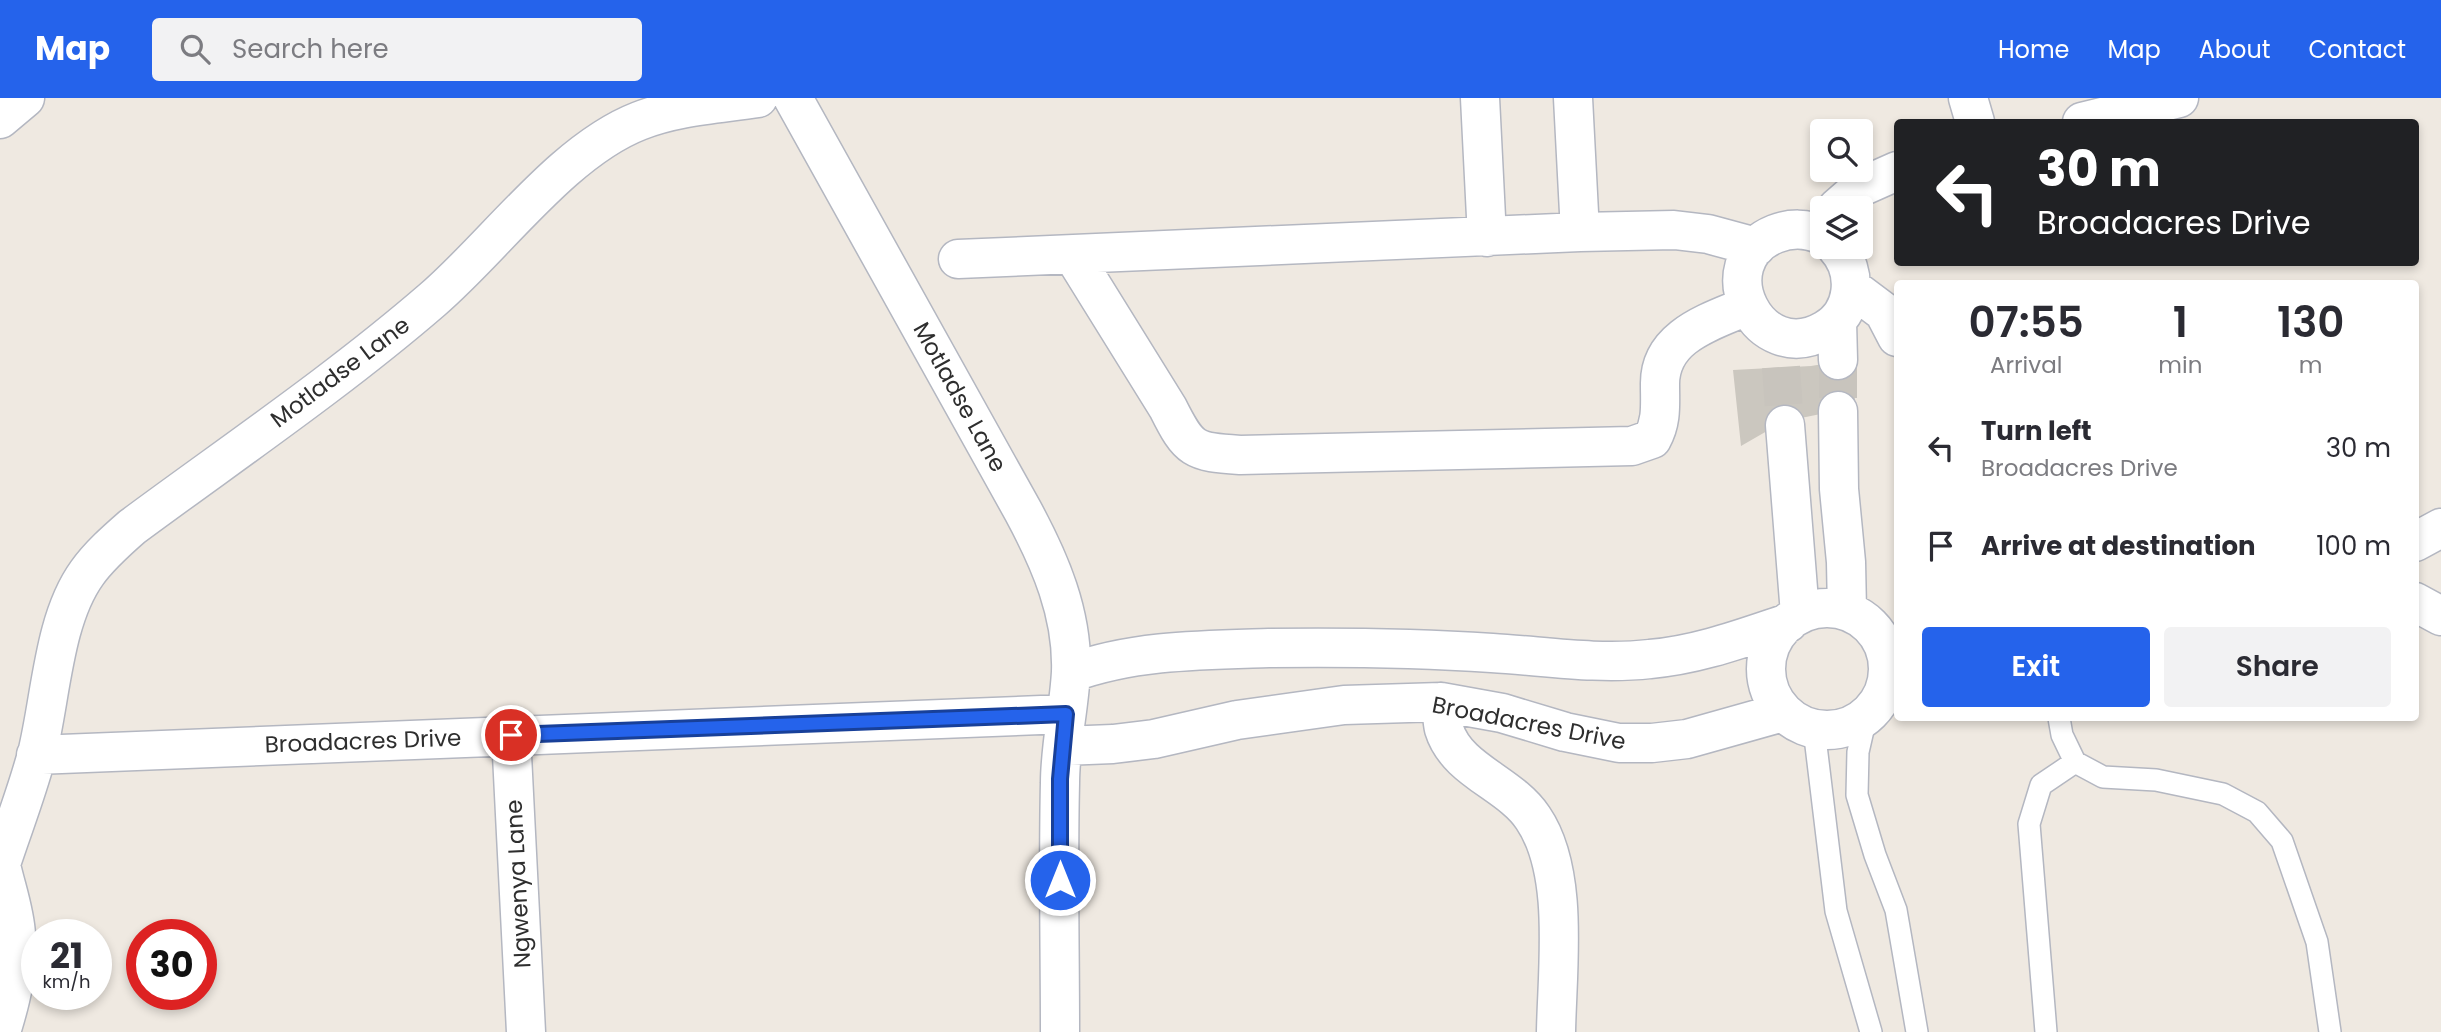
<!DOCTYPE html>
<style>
:root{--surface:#fff;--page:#f2f2f3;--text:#2b2b33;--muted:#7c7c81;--accent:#2563eb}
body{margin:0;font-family:Poppins,sans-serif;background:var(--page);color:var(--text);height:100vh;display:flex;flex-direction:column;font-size:26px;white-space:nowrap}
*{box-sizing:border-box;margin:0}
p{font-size:23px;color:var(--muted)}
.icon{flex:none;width:38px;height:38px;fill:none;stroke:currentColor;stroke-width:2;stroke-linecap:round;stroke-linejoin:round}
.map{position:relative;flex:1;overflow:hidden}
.panel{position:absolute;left:1894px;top:182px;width:525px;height:441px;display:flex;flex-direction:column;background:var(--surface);border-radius:7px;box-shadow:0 4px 10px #0003}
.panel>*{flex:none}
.banner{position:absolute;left:1894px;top:21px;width:525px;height:147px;border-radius:7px;box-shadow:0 4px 10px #0003;background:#202124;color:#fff;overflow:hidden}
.tools{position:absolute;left:1810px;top:21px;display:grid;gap:14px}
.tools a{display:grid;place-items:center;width:63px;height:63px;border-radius:7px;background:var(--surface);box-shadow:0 4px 10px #0003;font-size:35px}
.speed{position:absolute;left:21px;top:821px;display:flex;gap:14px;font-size:35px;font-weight:700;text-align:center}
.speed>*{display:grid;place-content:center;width:91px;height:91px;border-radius:50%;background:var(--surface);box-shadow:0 4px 10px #0003;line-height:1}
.speed small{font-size:18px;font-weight:400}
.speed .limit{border:10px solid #d22;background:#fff;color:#111}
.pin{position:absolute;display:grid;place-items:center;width:60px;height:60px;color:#fff;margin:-30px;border:4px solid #fff;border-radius:50%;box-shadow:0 2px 7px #0007}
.me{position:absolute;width:77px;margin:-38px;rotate:0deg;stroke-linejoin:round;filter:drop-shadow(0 0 5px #0008)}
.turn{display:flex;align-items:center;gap:24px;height:147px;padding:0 28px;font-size:32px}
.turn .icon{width:91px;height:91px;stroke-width:2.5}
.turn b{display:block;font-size:49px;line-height:60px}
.eta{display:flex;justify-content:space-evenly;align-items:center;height:119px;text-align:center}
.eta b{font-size:42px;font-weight:600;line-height:49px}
.button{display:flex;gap:14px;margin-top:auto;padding:14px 28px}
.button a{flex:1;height:80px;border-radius:7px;background:var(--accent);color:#fff;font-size:28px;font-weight:600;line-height:80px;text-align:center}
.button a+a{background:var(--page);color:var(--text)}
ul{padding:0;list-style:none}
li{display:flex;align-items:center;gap:21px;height:98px;padding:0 28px}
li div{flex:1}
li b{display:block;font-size:26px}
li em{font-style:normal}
header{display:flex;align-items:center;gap:42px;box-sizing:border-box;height:98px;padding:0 35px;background:var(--accent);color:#fff}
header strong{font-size:33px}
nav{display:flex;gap:38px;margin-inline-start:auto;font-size:24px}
.search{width:490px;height:63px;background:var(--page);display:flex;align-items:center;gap:18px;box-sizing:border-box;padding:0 24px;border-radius:7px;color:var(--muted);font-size:26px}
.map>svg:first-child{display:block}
</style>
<header>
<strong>Map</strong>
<div class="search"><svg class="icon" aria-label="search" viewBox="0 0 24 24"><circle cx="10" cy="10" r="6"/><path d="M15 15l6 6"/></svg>Search here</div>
<nav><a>Home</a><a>Map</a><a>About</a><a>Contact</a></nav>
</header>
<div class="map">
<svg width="2441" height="934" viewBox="0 0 2441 934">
<rect width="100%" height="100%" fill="#efe9e1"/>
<path fill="#cbc7bf" d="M1854,254L1855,309L1801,320L1767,333L1741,348L1733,272L1811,268L1835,264Z"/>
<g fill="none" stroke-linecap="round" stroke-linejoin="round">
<path stroke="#c8c4bd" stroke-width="38" stroke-dasharray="38 19" stroke-linecap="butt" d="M1838,262V313
M1781,269L1785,327"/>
<g stroke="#b4b7c1" stroke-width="24">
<path id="service" d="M1866,619L1858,654L1857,697L1875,757L1896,812L1917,934
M2059,620L2062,637L2075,664L2103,679L2156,682L2223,696L2257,714L2282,743L2317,844L2330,934
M1814,631L1836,813L1871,934
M2046,934L2029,726L2041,687L2075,664"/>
</g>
<g stroke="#b4b7c1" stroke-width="41">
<path id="minor" d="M793,0L1023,413C1050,463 1073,516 1071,574C1069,611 1060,648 1060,685C1058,768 1060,851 1060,934
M1480,0L1487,139
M1573,0L1580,134
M1968,0L1975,24
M0,21L25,0
M2082,24L2179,0
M1837,110L1861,89L1897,73
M1822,137C1807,130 1790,130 1775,136C1706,164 1758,271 1825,232C1855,215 1859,174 1836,149
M1073,157L1168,310C1189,352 1193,354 1240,357L1632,348L1652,341C1662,323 1660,307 1660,287C1659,238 1710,224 1747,208
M958,161L1580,134L1674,132L1708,136L1756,149
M1852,190L1884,214L1897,239
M1837,223L1838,262
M1838,313L1839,391L1846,464L1847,513
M1785,327L1800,516
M1766 571a61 61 0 1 1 122 0a61 61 0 1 1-122 0Z
M1071,575C1133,552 1203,552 1269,550C1343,549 1418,550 1492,555C1544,558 1597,567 1650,561C1698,557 1743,540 1788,525
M1441,604C1442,613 1442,623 1444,631C1457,673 1510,685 1533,720C1570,774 1557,871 1556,934
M511,637L526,934
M1063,648L1113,646L1154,641L1237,622L1344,607L1441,604L1502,615L1565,634L1619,645H1652L1687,641L1783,614
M36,657L1066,616
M1,767C6,790 15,814 16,837C19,870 11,902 1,934
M0,769C12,732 27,694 37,656C51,600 53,522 87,475C99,458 116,443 132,429C232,355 337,284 432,202C495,148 562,53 639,23C677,8 719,6 758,0"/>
</g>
<g stroke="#b4b7c1" stroke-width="41">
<path id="secondary" d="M2415,444L2441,430
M2415,504L2441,518"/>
</g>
<use href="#service" stroke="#fff" stroke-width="21"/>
<use href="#minor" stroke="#fff" stroke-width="38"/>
<use href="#secondary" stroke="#fff" stroke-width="38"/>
</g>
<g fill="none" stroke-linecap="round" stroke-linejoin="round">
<g stroke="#184099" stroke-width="18">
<path id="route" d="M511,637L1066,616L1060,681V782"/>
</g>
<use href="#route" stroke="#2563eb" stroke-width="12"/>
</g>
<g text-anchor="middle" stroke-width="6" stroke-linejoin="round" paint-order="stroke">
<g font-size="23" fill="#2e2e2e" stroke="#fff">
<text transform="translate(340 274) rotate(-37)" y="8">Motladse Lane</text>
<text transform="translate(960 299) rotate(61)" y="8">Motladse Lane</text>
<text transform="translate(1529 625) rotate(11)" y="8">Broadacres Drive</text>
<text transform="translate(363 643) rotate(-2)" y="8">Broadacres Drive</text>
<text transform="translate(518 786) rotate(-93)" y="8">Ngwenya Lane</text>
</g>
</g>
</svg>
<div class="tools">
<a><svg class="icon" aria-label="search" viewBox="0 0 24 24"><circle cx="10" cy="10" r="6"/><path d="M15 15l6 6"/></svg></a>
<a><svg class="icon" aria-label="layers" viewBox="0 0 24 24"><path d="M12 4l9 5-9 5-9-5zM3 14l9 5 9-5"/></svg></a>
</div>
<div class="speed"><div>21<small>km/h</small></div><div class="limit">30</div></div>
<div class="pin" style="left:511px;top:637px;background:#d93025"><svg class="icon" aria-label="arrive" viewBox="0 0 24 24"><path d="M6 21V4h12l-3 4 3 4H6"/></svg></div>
<svg class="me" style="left:1060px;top:782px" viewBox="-20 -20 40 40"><circle r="17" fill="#2563eb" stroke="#fff" stroke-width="3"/><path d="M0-11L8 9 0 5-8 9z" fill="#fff"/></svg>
<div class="banner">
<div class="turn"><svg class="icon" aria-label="left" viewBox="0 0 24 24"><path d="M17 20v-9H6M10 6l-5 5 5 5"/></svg><div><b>30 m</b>Broadacres Drive</div></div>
</div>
<section class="panel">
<div class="eta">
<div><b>07:55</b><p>Arrival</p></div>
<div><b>1</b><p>min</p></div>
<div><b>130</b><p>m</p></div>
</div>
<ul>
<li><svg class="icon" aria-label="left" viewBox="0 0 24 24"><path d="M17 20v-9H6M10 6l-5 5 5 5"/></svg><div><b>Turn left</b><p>Broadacres Drive</p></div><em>30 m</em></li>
<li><svg class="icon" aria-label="arrive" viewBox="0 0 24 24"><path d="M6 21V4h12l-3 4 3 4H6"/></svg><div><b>Arrive at destination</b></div><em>100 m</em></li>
</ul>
<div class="button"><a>Exit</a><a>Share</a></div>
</section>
</div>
